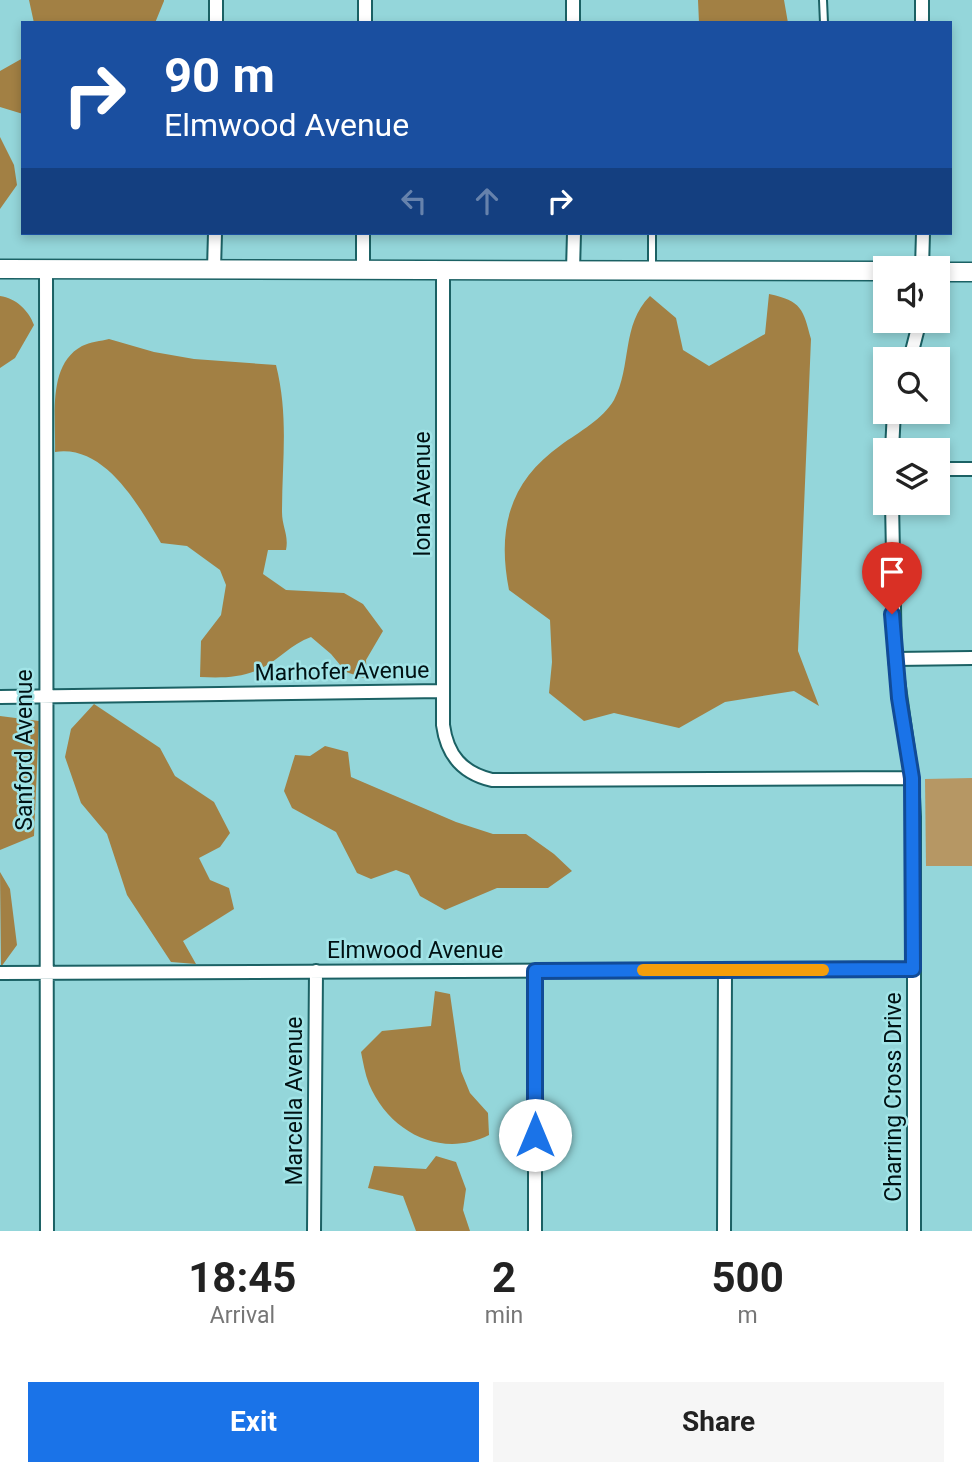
<!DOCTYPE html>
<style>
:root{--surface:#fff;--page:#f6f6f6;--text:#222;--muted:#767676;--accent:#1a73e8}
body{margin:0;font-family:Roboto,sans-serif;background:var(--page);color:var(--text);height:100vh;display:flex;flex-direction:column;font-size:26px;white-space:nowrap}
*{box-sizing:border-box;margin:0}
p{font-size:23px;color:var(--muted)}
.icon{flex:none;width:38px;height:38px;fill:none;stroke:currentColor;stroke-width:2;stroke-linecap:round;stroke-linejoin:round}
.map{position:relative;height:1231px;overflow:hidden}
.side{display:flex;flex-direction:column;background:var(--surface);flex:1}
.side>*{flex:none}
.top-card{position:absolute;left:21px;top:21px;width:931px;height:214px;border-radius:0px;box-shadow:0 4px 10px #0003;background:#1a4fa0;color:#fff;overflow:hidden}
.fabs{position:absolute;left:873px;top:256px;display:grid;gap:14px}
.fabs a{display:grid;place-items:center;width:77px;height:77px;border-radius:0px;background:var(--surface);box-shadow:0 4px 10px #0003;font-size:35px}
.pin{position:absolute;display:grid;place-items:center;width:60px;height:60px;color:#fff;margin:-72px -30px;border-radius:50% 50% 50% 0;rotate:-45deg;box-shadow:0 0 7px #0007}
.pin .icon{rotate:45deg}
.me{position:absolute;width:77px;margin:-38px;rotate:0deg;stroke-linejoin:round;filter:drop-shadow(0 0 5px #0008)}
.turn{display:flex;align-items:center;gap:24px;height:147px;padding:0 28px;font-size:32px}
.turn .icon{width:91px;height:91px;stroke-width:2.5}
.turn b{display:block;font-size:49px;line-height:60px}
.lanes{display:flex;align-items:center;height:66px;padding:0 28px;background:#0003;justify-content:center;gap:35px;direction:ltr}
.lanes .off{opacity:.35}
.eta{display:flex;justify-content:space-evenly;align-items:center;height:119px;text-align:center}
.eta b{font-size:42px;font-weight:700;line-height:49px}
.action{display:flex;gap:14px;margin-top:auto;padding:14px 28px}
.action a{flex:1;height:80px;border-radius:0px;background:var(--accent);color:#fff;font-size:28px;font-weight:700;line-height:80px;text-align:center}
.action a+a{background:var(--page);color:var(--text)}
.map>svg:first-child{display:block}
</style>
<div class="map">
<svg width="972" height="1231" viewBox="0 0 972 1231">
<rect width="100%" height="100%" fill="#94d6da"/>
<path fill="#b69764" d="M972,778V866H926L925,779Z"/>
<path fill="#a28044" d="M29,0H164V1L155,23H34Z
M698,0H784L788,23H699Z
M23,58V114L0,107V71Z
M0,137L14,165L17,185L0,209Z
M769,294C802,301 803,309 811,339L798,651L819,706L794,691L725,702L679,728L614,713L584,721L549,693L552,662L550,620L509,590C497,529 509,482 561,445C579,432 603,419 614,400C632,366 621,325 650,296L676,318L683,350L709,366L765,334Z
M0,296C16,298 29,311 34,325L15,358L0,368Z
M109,339L154,352L194,359L276,365C289,417 282,460 282,512C282,527 289,535 286,550H268L263,574L286,590L344,593L363,604L383,631L366,660L367,679L346,672L331,654L311,637C291,644 279,660 260,669C241,678 221,678 200,677L201,641L221,615L226,585L220,570L187,546L161,543C139,506 105,444 55,452C56,417 47,365 82,346C90,342 101,341 109,339Z
M94,704L160,748L175,776L214,802L230,833L220,847L199,858L210,880L229,888L234,909L183,941L196,964L171,962L127,895L107,834L81,803L65,757L71,729Z
M0,716L39,721L34,836L0,850Z
M325,746L348,752L351,777L456,822L493,834H526L554,854L572,871L548,888H497L445,910L420,896L409,875L396,870L371,879L357,873L336,832L292,808L284,791L295,755L310,756Z
M0,872L10,889L17,945L1,967Z
M435,991L450,994L461,1071L470,1093L488,1113L489,1135C441,1159 389,1132 369,1084C365,1074 363,1062 361,1052L382,1031L431,1026Z
M436,1156L456,1162L466,1189L463,1210L470,1231H416L403,1196L368,1188L374,1166L426,1169Z"/>
<g fill="none" stroke-linecap="round" stroke-linejoin="round">
<g stroke="#1b6164" stroke-width="10">
<path id="lane" d="M823,0L824,23
M652,233V268"/>
</g>
<g stroke="#1b6164" stroke-width="16">
<path id="street" d="M573,0V23
M922,0V23
M216,23V0
M365,23V0
M922,268L923,233
M46,269L47,1231
M214,269L215,233
M363,269V233
M443,270V725C447,755 462,773 492,780L912,778
M573,270L574,233
M910,359L920,320
M892,450L894,411
M938,469H972
M892,502L895,659L912,778L914,817V1231
M895,659L972,658
M0,697L443,691
M535,971V1231
M0,973L913,969
M314,1231L316,971
M724,1231L725,972"/>
</g>
<g stroke="#1b6164" stroke-width="21">
<path id="secondary" d="M0,269L886,271
M938,272H972"/>
</g>
<use href="#lane" stroke="#fff" stroke-width="6"/>
<use href="#street" stroke="#fff" stroke-width="12"/>
<use href="#secondary" stroke="#fff" stroke-width="18"/>
</g>
<g fill="none" stroke-linecap="round" stroke-linejoin="round">
<g stroke="#114b97" stroke-width="18">
<path id="route" d="M535,1135V971L913,969L912,778L899,698L892,614"/>
</g>
<use href="#route" stroke="#1a73e8" stroke-width="12"/>
<path stroke="#f59e0b" stroke-width="12" d="M643,970H823"/>
</g>
<g text-anchor="middle" stroke-width="5" stroke-linejoin="round" paint-order="stroke">
<g font-size="23" fill="#001113" stroke="#a1e4e7">
<text transform="translate(422 494) rotate(-90)" y="8">Iona Avenue</text>
<text transform="translate(342 671) rotate(-1)" y="8">Marhofer Avenue</text>
<text transform="translate(24 750) rotate(-90)" y="8">Sanford Avenue</text>
<text x="415" y="958">Elmwood Avenue</text>
<text transform="translate(893 1097) rotate(-90)" y="8">Charring Cross Drive</text>
<text transform="translate(294 1101) rotate(-90)" y="8">Marcella Avenue</text>
</g>
</g>
</svg>
<div class="fabs">
<a><svg class="icon" aria-label="sound" viewBox="0 0 24 24"><path d="M4 9h4l5-4v14l-5-4H4zM17 9q2 3 0 6"/></svg></a>
<a><svg class="icon" aria-label="search" viewBox="0 0 24 24"><circle cx="10" cy="10" r="6"/><path d="M15 15l6 6"/></svg></a>
<a><svg class="icon" aria-label="layers" viewBox="0 0 24 24"><path d="M12 4l9 5-9 5-9-5zM3 14l9 5 9-5"/></svg></a>
</div>
<div class="pin" style="left:892px;top:614px;background:#d93025"><svg class="icon" aria-label="arrive" viewBox="0 0 24 24"><path d="M6 21V4h12l-3 4 3 4H6"/></svg></div>
<svg class="me" style="left:535px;top:1135px" viewBox="-20 -20 40 40"><circle r="19" fill="#fff"/><path d="M0-13L10 11 0 6-10 11z" fill="#1a73e8"/></svg>
<div class="top-card">
<div class="turn"><svg class="icon" aria-label="right" viewBox="0 0 24 24"><path d="M7 20v-9h11M14 6l5 5-5 5"/></svg><div><b>90 m</b>Elmwood Avenue</div></div>
<div class="lanes"><svg class="icon off" aria-label="left" viewBox="0 0 24 24"><path d="M17 20v-9H6M10 6l-5 5 5 5"/></svg><svg class="icon off" aria-label="ahead" viewBox="0 0 24 24"><path d="M12 20V5M6 11l6-6 6 6"/></svg><svg class="icon" aria-label="right" viewBox="0 0 24 24"><path d="M7 20v-9h11M14 6l5 5-5 5"/></svg></div>
</div>
</div>
<section class="side">
<div class="eta">
<div><b>18:45</b><p>Arrival</p></div>
<div><b>2</b><p>min</p></div>
<div><b>500</b><p>m</p></div>
</div>
<div class="action"><a>Exit</a><a>Share</a></div>
</section>
